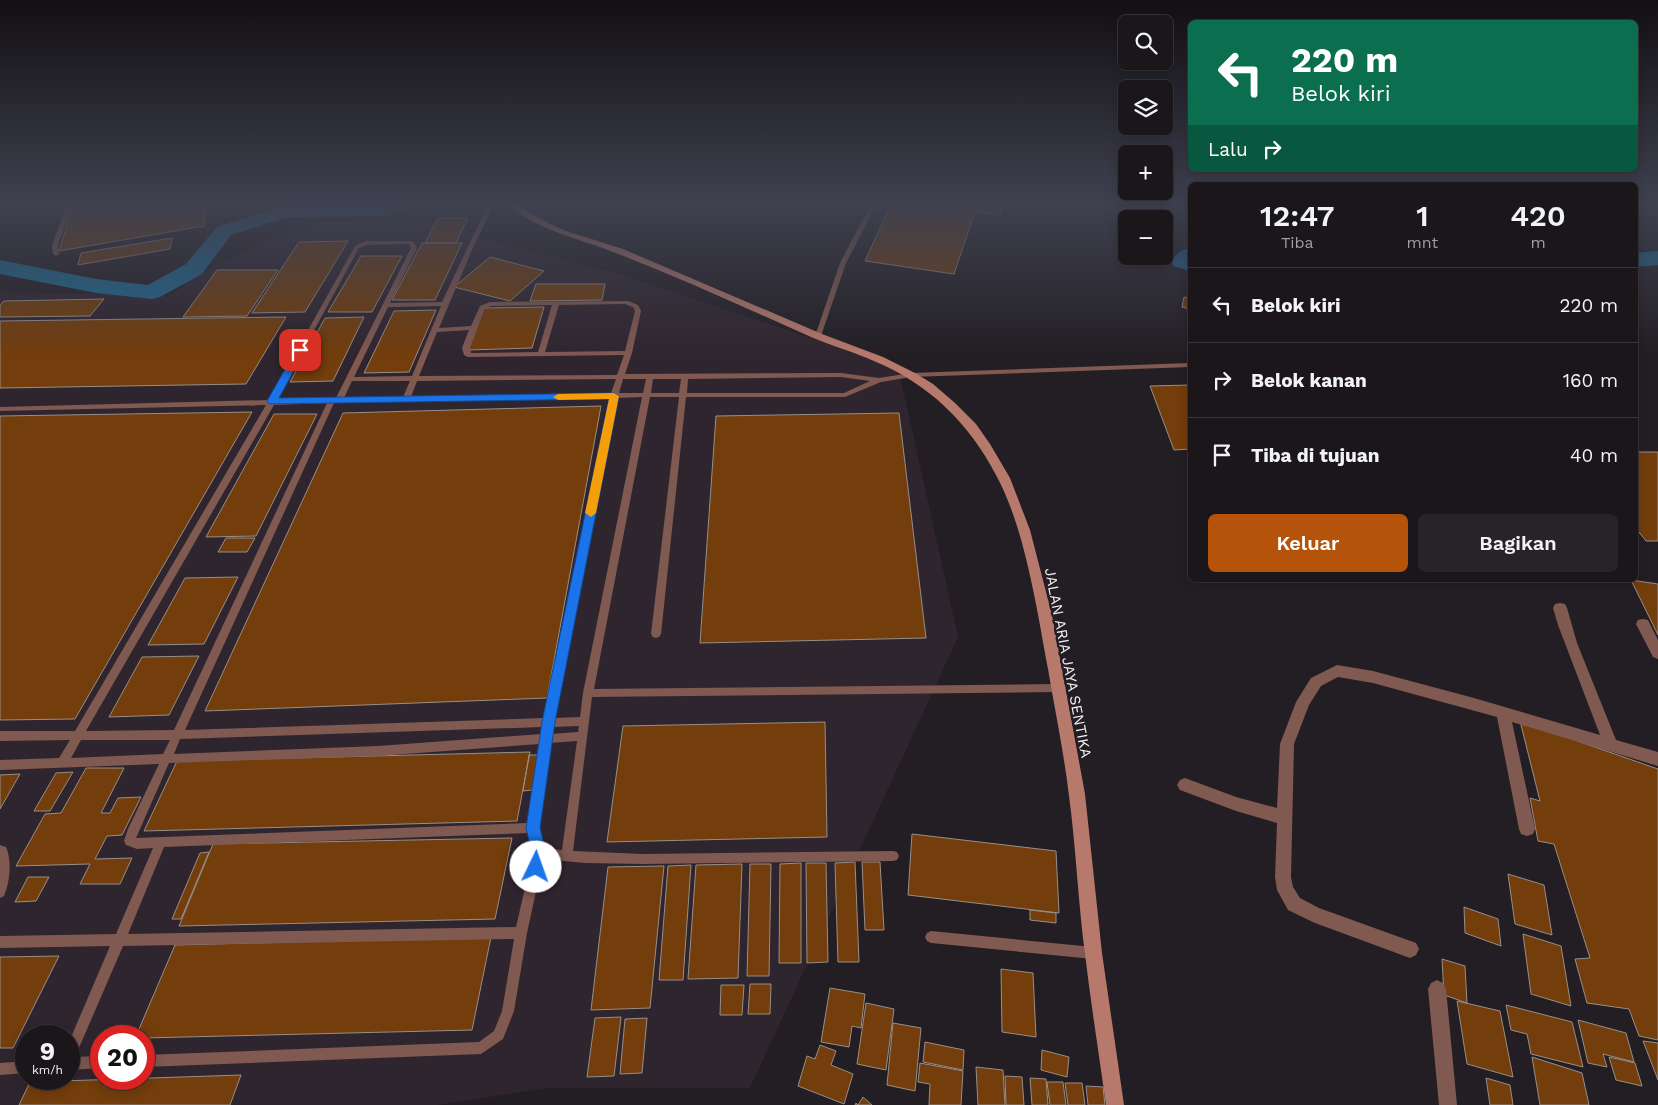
<!DOCTYPE html>
<html lang="id">
<meta charset="utf-8">
<style>
:root{--surface:#1a161a;--page:#272327;--text:#f1f3f6;--muted:#9f9fa2;--line:#383539;--accent:#b45309}
body{margin:0;font-family:"Work Sans",sans-serif;background:var(--page);color:var(--text);height:100vh;display:flex;flex-direction:column;font-size:19px;white-space:nowrap}
*{box-sizing:border-box;margin:0}
p{font-size:16px;color:var(--muted)}
.icon{flex:none;width:28px;height:28px;fill:none;stroke:currentColor;stroke-width:2;stroke-linecap:round;stroke-linejoin:round}
.map{position:relative;flex:1;overflow:hidden}
.details{position:absolute;left:1188px;top:182px;width:450px;height:400px;display:flex;flex-direction:column;background:var(--surface);border-radius:8px;box-shadow:0 2px 12px #0003,0 0 0 1px var(--line)}
.details>*{flex:none}
.top-card{position:absolute;left:1188px;top:20px;width:450px;height:152px;border-radius:8px;box-shadow:0 2px 12px #0003,0 0 0 1px var(--line);background:#0b6e4f;color:#fff;overflow:hidden}
.fabs{position:absolute;left:1118px;top:15px;display:grid;gap:10px}
.fabs a{display:grid;place-items:center;width:55px;height:55px;border-radius:8px;background:var(--surface);box-shadow:0 2px 12px #0003,0 0 0 1px var(--line);font-size:25px}
.speed{position:absolute;left:15px;top:1025px;display:flex;gap:10px;font-size:25px;font-weight:700;text-align:center}
.speed>*{display:grid;place-content:center;width:65px;height:65px;border-radius:50%;background:var(--surface);box-shadow:0 2px 12px #0003,0 0 0 1px var(--line);line-height:1}
.speed small{font-size:12px;font-weight:400}
.speed .limit{border:8px solid #d22;background:#fff;color:#111}
.pin{position:absolute;display:grid;place-items:center;width:42px;height:42px;color:#fff;margin:-21px;border-radius:10px;box-shadow:0 2px 8px #0006}
.me{position:absolute;width:55px;margin:-28px;rotate:3deg;stroke-linejoin:round;filter:drop-shadow(0 0 4px #0008)}
.turn{display:flex;align-items:center;gap:18px;height:105px;padding:0 20px;font-size:22px}
.turn .icon{width:65px;height:65px;stroke-width:2.5}
.turn b{display:block;font-size:35px;line-height:42px}
.then{display:flex;align-items:center;height:48px;padding:0 20px;background:#0003;gap:10px;font-size:19px}
.eta{display:flex;justify-content:space-evenly;align-items:center;height:85px;text-align:center}
.eta b{font-size:30px;font-weight:600;line-height:35px}
.primary-button{display:flex;gap:10px;margin-top:auto;padding:10px 20px}
.primary-button a{flex:1;height:58px;border-radius:8px;background:var(--accent);color:#fff;font-size:20px;font-weight:600;line-height:58px;text-align:center}
.primary-button a+a{background:var(--page);color:var(--text)}
ul{padding:0;list-style:none}
li{display:flex;align-items:center;gap:15px;height:75px;padding:0 20px;border-top:1px solid var(--line)}
li div{flex:1}
li b{display:block;font-size:19px}
li em{font-style:normal}
.map>svg:first-child{display:block}
</style>
<div class="map">
<svg width="1658" height="1105" viewBox="0 0 1658 1105">
<rect width="100%" height="100%" fill="#231e23"/>
<path fill="#2f252e" fill-rule="evenodd" d="M317,221L457,223L480,239L620,274L898,367L958,637L750,1088H547L437,1105H0V290L5,292L168,296L214,265ZM26,1036H69V1079H26ZM101,1036H144V1079H101Z"/>
<g fill="none" stroke-linecap="round" stroke-linejoin="round">
<path fill="#1d6a91" fill-rule="evenodd" d="M383,202H407C402,210 393,214 384,216L288,217L231,235L202,274L160,297L152,299L96,293L0,274V260L96,279L148,285L186,264L217,227L286,205L380,204Z
M1190,248V271L1174,266L1171,261C1176,254 1181,250 1190,248Z
M1658,251V265L1635,267V253Z"/>
</g>
<path fill="#733d0c" stroke="#978f89" d="M74,202H207L204,226L59,251Z
M892,202H991L1004,204L1000,215L975,212L954,274L865,261Z
M438,218H468L456,243H425Z
M172,238L170,249L78,265L81,253Z
M348,241L305,312L252,313L299,242Z
M422,243H462L435,300H392Z
M361,256H402L372,312H328Z
M490,257L544,271L510,301L454,287Z
M217,270H278L247,316L183,317Z
M536,284H605L602,300L530,301Z
M1184,297L1190,299V309L1182,307Z
M104,299L90,316L0,317V305L4,301Z
M544,307L532,348L468,350L483,308Z
M436,310L409,372L364,373L394,311Z
M286,317L246,384L0,388V321Z
M364,317L333,381L290,382L325,318Z
M1190,385V449L1174,450L1150,386Z
M601,406L547,698L205,711L343,413Z
M252,412L75,719L0,720V416Z
M899,413L926,638L700,643L716,416Z
M274,414H317L256,536L206,537Z
M1635,452H1658V541H1646L1635,527Z
M226,538H255L247,552H218Z
M238,577L204,644L148,645L185,578Z
M1631,580L1658,584V635Z
M199,656L169,715L109,717L142,657Z
M1520,721L1658,769V1040L1639,1036L1629,1009L1587,1003L1575,959L1590,958L1554,844L1538,841L1530,798L1540,801Z
M825,722L827,837L607,842L623,726Z
M530,752L517,821L144,831L177,761Z
M529,755H539L532,790L523,791Z
M86,768H124L101,813H110L118,798L141,797L122,835L107,836L95,859L132,858L120,884H80L90,864L16,866L45,814L61,813Z
M73,772L50,811H34L56,773Z
M20,774L0,809V775Z
M912,834L1056,851L1059,913L908,895Z
M512,838L495,919L179,926L213,844Z
M209,852L181,919H172L200,853Z
M855,862L859,962H838L835,863Z
M862,862H880L884,930H865Z
M801,863V963H779L780,864Z
M806,863H826L828,962L807,963Z
M742,864L738,978L688,979L696,865Z
M750,864H771L769,976H747Z
M691,865L683,980H659L668,866Z
M664,866L650,1008L591,1010L608,867Z
M1508,874L1544,885L1552,935L1515,924Z
M28,877H49L36,901L15,902Z
M1464,907L1498,919L1501,946L1465,933Z
M1030,910L1056,913V923L1030,920Z
M1523,934L1561,946L1571,1006L1531,994Z
M491,937L472,1030L144,1038V1036H136L175,945Z
M59,956L13,1048H0V957Z
M1442,959L1465,966L1467,1003L1444,995Z
M1001,969L1033,973L1036,1037L1002,1032Z
M750,984H771L770,1014H748Z
M721,985H744L742,1015H720Z
M830,988L865,994L861,1028L852,1026L849,1047L821,1042Z
M1457,1001L1500,1011L1513,1077L1467,1064Z
M866,1003L894,1009L886,1070L857,1064Z
M1506,1005L1572,1022L1583,1067L1531,1054L1527,1034L1511,1030Z
M621,1017L614,1076L587,1077L595,1018Z
M647,1018L642,1073L620,1074L625,1019Z
M1578,1020L1626,1033L1634,1062L1603,1054L1607,1067L1588,1063Z
M893,1023L921,1028L915,1091L887,1085Z
M1643,1041L1658,1043V1080Z
M925,1042L964,1050L963,1070L923,1062Z
M820,1045L836,1051L831,1065L853,1074L844,1104L798,1086L807,1056L815,1059Z
M1042,1050L1069,1057L1067,1077L1041,1070Z
M1532,1057L1582,1073L1589,1105H1540Z
M1609,1057L1635,1063L1642,1086L1616,1080Z
M920,1063L963,1071L961,1105H929L930,1084L918,1082Z
M976,1067L1003,1070L1005,1105H978Z
M241,1075L230,1105H19L30,1082Z
M1005,1076L1022,1077L1024,1105H1006Z
M1030,1078L1046,1079L1048,1105H1032Z
M1486,1078L1510,1085L1513,1105H1490Z
M1047,1082H1063L1066,1105H1050Z
M1065,1083H1082L1085,1105H1068Z
M1086,1086L1103,1087L1105,1105H1088Z
M863,1097L872,1105H855L856,1103L858,1105Z"/>
<g fill="none" stroke-linecap="round" stroke-linejoin="round">
<path fill="#805951" fill-rule="evenodd" d="M67,202H73L58,246L59,254L56,256L53,254L52,246Z
M489,202H495L472,250L439,328L471,326L480,306L490,302L628,301L638,305L641,311L632,353L625,374L841,373L879,378L911,373L1190,363V367L911,377L881,382L845,397H686L661,634L659,637L656,638L653,637L651,634L679,397H650L594,689L1058,684L1061,685L1063,688L1061,691L1058,692L592,697L573,851L643,854L893,851L897,852L899,856L897,860L893,861L643,864L585,863L543,859L527,933L514,1011L503,1039L481,1054L144,1067V1055L479,1042L494,1031L502,1011L514,939L123,946L75,1057L101,1056V1068L69,1070V1042L110,946L0,948V936L116,934L153,848L137,849L126,845L124,841L128,829L159,764L0,770V760L59,758L70,740L0,741V731H75L266,405L0,411V407L269,400L355,246L366,241H413L417,248L390,303L442,302ZM409,244L411,248L336,398L276,400L359,248L367,245ZM625,304L633,307L635,311L625,351L545,352L559,305ZM552,305L538,352L471,353L470,348L485,308L491,306ZM441,306L412,376L354,377L388,307ZM469,330L462,348L464,355L468,357L624,355L617,375L419,376L437,332ZM841,377L870,381L844,393H687L688,379ZM616,379L611,393L411,397L417,381ZM623,379H646L643,393H619ZM653,379H681L679,393H651ZM352,381H410L403,397L344,398ZM642,397L583,693L580,717L554,718L617,398ZM610,398L544,718L185,730L334,403ZM327,403L174,730L86,731L274,405ZM579,726L578,732L551,734L552,727ZM542,727L541,734L378,746L174,754L180,739ZM81,740H170L163,754L71,758ZM577,741L562,850L543,848L539,828L550,743ZM540,744L528,823L136,838L169,763L378,756ZM529,833L533,853L516,927L128,934L164,847Z
M872,202H878L846,263L821,336L818,338L816,337L815,336L840,263Z
M0,845L6,847C12,861 10,882 4,896L0,898Z
M931,931L1093,947L1097,949L1099,953L1097,957L1093,959L931,943L927,941L925,937L927,933Z
M26,1061V1073L0,1075V1063Z"/>
<path fill="#805951" fill-rule="evenodd" d="M1560,603L1565,604L1567,608L1577,643L1616,740L1658,752V766L1512,722L1535,829L1533,834L1527,836L1521,834L1519,829L1497,717L1373,683L1338,677L1321,686L1309,705L1294,744L1291,877L1293,887L1300,898L1319,908L1416,943L1419,949L1416,955L1410,958L1315,923L1288,910L1277,890L1275,877L1277,823L1236,811L1180,790L1177,785L1180,780L1185,778L1236,797L1277,808L1280,744L1296,702L1311,678L1337,665L1373,671L1474,698L1600,735L1558,625L1553,608L1555,604Z
M1643,619L1648,620L1658,640V659L1653,657L1636,624L1638,620Z
M1437,980L1443,983L1446,989L1457,1105H1439L1428,989L1431,983Z"/>
<path fill="#b7796c" fill-rule="evenodd" d="M505,202H515L535,216L563,230L623,249L822,334L883,357L915,373L933,384L955,403L976,424L990,444L1010,478L1030,530L1052,615L1085,794L1102,953L1124,1105H1106C1099,1055 1091,1004 1085,954C1078,901 1076,848 1069,796C1064,753 1055,711 1048,669C1037,610 1025,528 996,475C969,423 929,384 874,361C854,352 832,346 811,337C748,309 685,280 621,255C580,238 540,233 505,202Z"/>
</g>
<linearGradient id="sky" x2="0" y2="1"><stop stop-color="#131013"/><stop offset="0.57" stop-color="#3f4150"/><stop offset="1" stop-color="#3f4150" stop-opacity="0"/></linearGradient>
<rect width="1658" height="357" fill="url(#sky)"/>
<path fill="#1a73e8" stroke="#114b97" d="M300,347L305,350L279,398L614,393L619,396L555,722L540,828L546,853L542,872L536,874L531,872L529,867L532,853L526,828L542,722L609,399L269,404L267,401L296,350Z"/>
<path fill="#f59e0b" d="M614,393L619,396L596,513L591,517L585,513L609,399L558,400L553,397L558,394Z"/>
<g text-anchor="middle" stroke-width="5" stroke-linejoin="round" paint-order="stroke">
<g font-size="15" fill="#f5f1f5" stroke="#231e23">
<text transform="translate(1068 663) rotate(79)" y="5">JALAN ARIA JAYA SENTIKA</text>
</g>
</g>
</svg>
<div class="fabs">
<a><svg class="icon" aria-label="search" viewBox="0 0 24 24"><circle cx="10" cy="10" r="6"/><path d="M15 15l6 6"/></svg></a>
<a><svg class="icon" aria-label="layers" viewBox="0 0 24 24"><path d="M12 4l9 5-9 5-9-5zM3 14l9 5 9-5"/></svg></a>
<a>+</a>
<a>−</a>
</div>
<div class="speed"><div>9<small>km/h</small></div><div class="limit">20</div></div>
<div class="pin" style="left:300px;top:350px;background:#d93025"><svg class="icon" aria-label="arrive" viewBox="0 0 24 24"><path d="M6 21V4h12l-3 4 3 4H6"/></svg></div>
<svg class="me" style="left:536px;top:867px" viewBox="-20 -20 40 40"><circle r="19" fill="#fff"/><path d="M0-13L10 11 0 6-10 11z" fill="#1a73e8"/></svg>
<div class="top-card">
<div class="turn"><svg class="icon" aria-label="left" viewBox="0 0 24 24"><path d="M17 20v-9H6M10 6l-5 5 5 5"/></svg><div><b>220 m</b>Belok kiri</div></div>
<div class="then">Lalu<svg class="icon" aria-label="right" viewBox="0 0 24 24"><path d="M7 20v-9h11M14 6l5 5-5 5"/></svg></div>
</div>
<section class="details">
<div class="eta">
<div><b>12:47</b><p>Tiba</p></div>
<div><b>1</b><p>mnt</p></div>
<div><b>420</b><p>m</p></div>
</div>
<ul>
<li><svg class="icon" aria-label="left" viewBox="0 0 24 24"><path d="M17 20v-9H6M10 6l-5 5 5 5"/></svg><div><b>Belok kiri</b></div><em>220 m</em></li>
<li><svg class="icon" aria-label="right" viewBox="0 0 24 24"><path d="M7 20v-9h11M14 6l5 5-5 5"/></svg><div><b>Belok kanan</b></div><em>160 m</em></li>
<li><svg class="icon" aria-label="arrive" viewBox="0 0 24 24"><path d="M6 21V4h12l-3 4 3 4H6"/></svg><div><b>Tiba di tujuan</b></div><em>40 m</em></li>
</ul>
<div class="primary-button"><a>Keluar</a><a>Bagikan</a></div>
</section>
</div>
